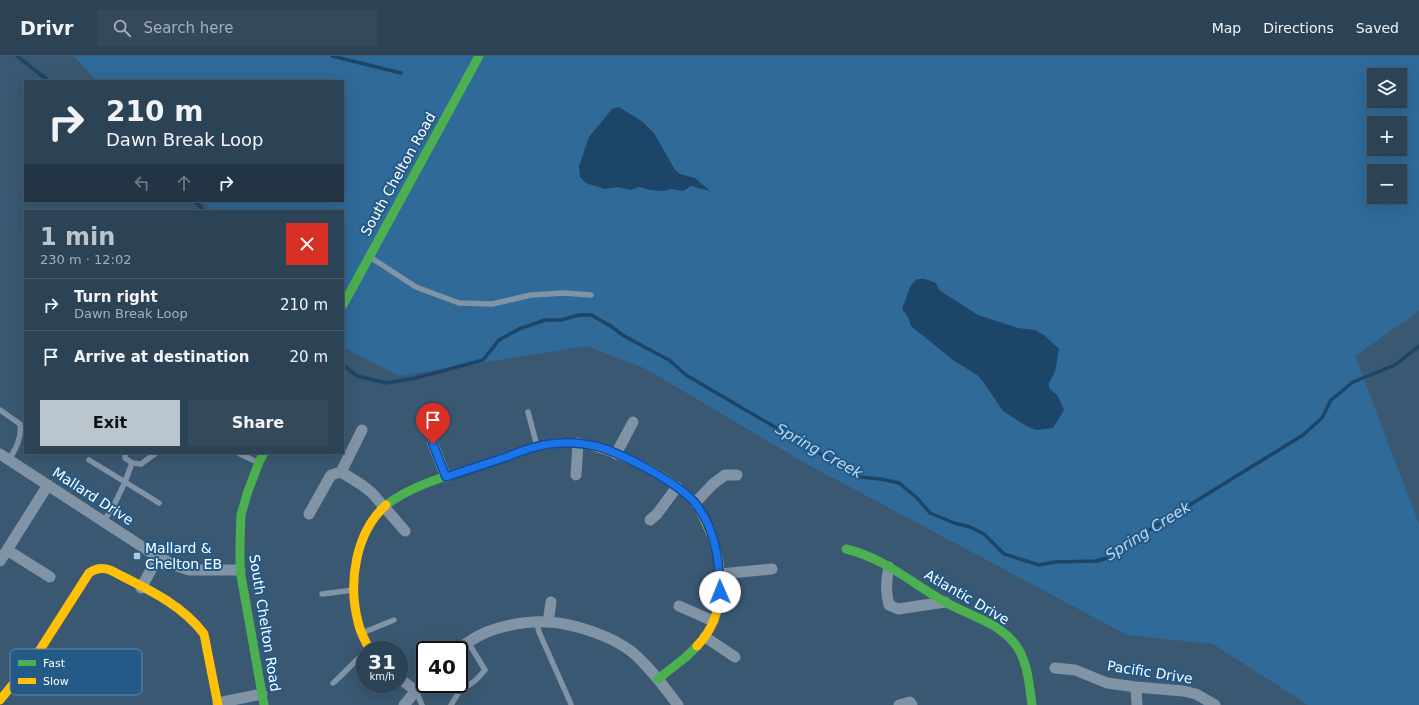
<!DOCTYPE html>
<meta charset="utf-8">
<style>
:root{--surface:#2c4255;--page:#34495b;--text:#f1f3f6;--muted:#a6b0b9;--line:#485b6c;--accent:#bac5cd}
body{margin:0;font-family:"DejaVu Sans",sans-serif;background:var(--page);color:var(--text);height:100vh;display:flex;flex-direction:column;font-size:15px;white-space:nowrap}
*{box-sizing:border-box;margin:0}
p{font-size:13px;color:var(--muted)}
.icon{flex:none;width:22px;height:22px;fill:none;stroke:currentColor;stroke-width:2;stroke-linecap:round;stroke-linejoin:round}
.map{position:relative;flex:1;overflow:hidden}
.details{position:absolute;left:24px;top:154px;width:320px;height:244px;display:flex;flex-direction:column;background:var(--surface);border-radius:0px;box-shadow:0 4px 16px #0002,0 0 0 1px var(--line)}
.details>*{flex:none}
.top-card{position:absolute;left:24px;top:24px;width:320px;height:122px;border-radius:0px;box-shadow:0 4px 16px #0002,0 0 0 1px var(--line);background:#2c4255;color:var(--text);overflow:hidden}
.buttons{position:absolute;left:1367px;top:12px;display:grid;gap:8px}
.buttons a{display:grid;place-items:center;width:40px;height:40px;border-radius:0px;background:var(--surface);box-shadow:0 4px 16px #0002,0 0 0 1px var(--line);font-size:20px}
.speed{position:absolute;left:356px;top:585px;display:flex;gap:8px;font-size:20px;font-weight:700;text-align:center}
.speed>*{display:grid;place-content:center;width:52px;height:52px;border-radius:50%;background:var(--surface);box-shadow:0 4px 16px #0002,0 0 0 1px var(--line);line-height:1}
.speed small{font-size:10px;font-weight:400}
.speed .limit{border:2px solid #111;border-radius:6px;background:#fff;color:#111}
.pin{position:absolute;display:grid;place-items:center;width:34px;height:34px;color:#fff;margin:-41px -17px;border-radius:50% 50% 50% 0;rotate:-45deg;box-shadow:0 0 4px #0007}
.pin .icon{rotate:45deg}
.me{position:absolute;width:44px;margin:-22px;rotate:359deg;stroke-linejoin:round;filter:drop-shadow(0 0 3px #0008)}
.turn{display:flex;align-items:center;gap:14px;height:84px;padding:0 16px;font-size:18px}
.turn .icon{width:52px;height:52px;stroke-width:2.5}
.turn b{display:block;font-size:28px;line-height:34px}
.lanes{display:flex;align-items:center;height:38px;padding:0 16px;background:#0003;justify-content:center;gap:20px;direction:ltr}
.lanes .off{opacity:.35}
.round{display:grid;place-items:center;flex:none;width:42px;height:42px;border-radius:0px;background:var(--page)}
.headline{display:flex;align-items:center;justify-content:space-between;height:68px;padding:0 16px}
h1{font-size:24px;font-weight:600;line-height:30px;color:var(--accent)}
.primary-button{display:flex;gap:8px;margin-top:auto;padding:8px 16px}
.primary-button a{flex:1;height:46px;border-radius:0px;background:var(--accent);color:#111;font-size:16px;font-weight:600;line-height:46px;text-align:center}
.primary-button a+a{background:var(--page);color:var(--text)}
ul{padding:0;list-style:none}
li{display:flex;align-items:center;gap:12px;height:52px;padding:0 16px;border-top:1px solid var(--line)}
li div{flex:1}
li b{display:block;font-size:15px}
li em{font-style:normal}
header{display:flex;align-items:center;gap:24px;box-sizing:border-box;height:56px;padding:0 20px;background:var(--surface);border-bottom:1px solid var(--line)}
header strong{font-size:19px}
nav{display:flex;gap:22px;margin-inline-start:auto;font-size:14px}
.search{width:280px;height:36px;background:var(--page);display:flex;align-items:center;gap:10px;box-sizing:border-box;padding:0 14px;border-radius:0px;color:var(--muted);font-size:15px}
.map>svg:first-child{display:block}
</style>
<header>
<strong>Drivr</strong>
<div class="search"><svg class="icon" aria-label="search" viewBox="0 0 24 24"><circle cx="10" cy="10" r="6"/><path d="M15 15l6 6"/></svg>Search here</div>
<nav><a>Map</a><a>Directions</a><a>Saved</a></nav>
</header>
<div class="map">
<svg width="1419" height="649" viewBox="0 0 1419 649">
<rect width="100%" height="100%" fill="#3a5871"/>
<path fill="#2f6a99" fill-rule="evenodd" d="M72,0H1419V255L1355,300L1419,468V649H1308L1213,588L1127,579L805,407L644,312L587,290L399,320L343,291V155H212L203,145H343V25H96L78,4ZM1374,19H1400V45H1374ZM1374,67H1400V93H1374ZM1374,115H1400V141H1374Z"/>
<path fill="#1c4568" d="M619,51L643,66L654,77L675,114L680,118L695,122L710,135L691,130L683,135L672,133L664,135L650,134L639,131L631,134L618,131L604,133L586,127L580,121L579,110L589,81L612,53Z
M917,223H925L936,227L939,234L978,259L1018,272L1035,274L1044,279L1059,293L1055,316L1049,327V332L1058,340L1064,354L1053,372L1036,374L1026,370L1003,355L982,324L977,319L953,304L911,270L908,261L902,253L911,229Z"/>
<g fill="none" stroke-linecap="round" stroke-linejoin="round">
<path stroke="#1c4568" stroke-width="3.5" d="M17,0L49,25
M332,0L401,17
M195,145L204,155
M343,309L357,320L386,327L416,322L483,304L499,284L519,273L545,264H561L579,259H591L609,269L624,280L669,304L686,319L860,421L881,423L899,427L917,442L930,457L954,467L970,471L984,478L1004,498L1039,509L1055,506L1096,505L1112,501L1128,487L1303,379L1322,362L1331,344L1353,326L1395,309L1419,290"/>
<path stroke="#8194a6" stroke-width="5.5" d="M370,201L416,231L459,247L492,248L531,239L564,237L591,239
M0,354L20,368C22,382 16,392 9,404
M528,356L537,390
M125,397V402L132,407
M156,397L141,408L132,407L125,426L159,447
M238,397L257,406
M89,404L125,426L115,447L104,465
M322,538L354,534
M537,567L539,576L571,648
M362,577L394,564
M333,627C345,617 353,606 365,597
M416,635L422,649
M451,649L459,636L476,624L485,614L468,586"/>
<path stroke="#8194a6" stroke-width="11" d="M433,388L446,421
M0,398L158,501L177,510L189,514H240
M616,398L633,366
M341,416L362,374
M576,419L578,387
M695,447L713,428L725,419H737
M309,458L331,419L341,416L362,429L372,437L405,475
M650,464L657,458L677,431
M7,494L50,521
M0,505L48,429
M889,511C886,524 885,535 889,549L898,553L945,546
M720,518L772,513
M141,532L158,501
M679,550L713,565
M548,566L551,546
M705,581L735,601
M456,594C466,588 476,580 487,576C506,569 527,565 547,566C573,567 612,580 632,596C650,611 664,631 678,649
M1055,612L1075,614L1107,627L1136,631L1183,635L1196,638L1215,649
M399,622L416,635
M1136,631L1137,649
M218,647L262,638
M404,649L425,624
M899,649L910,646L912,649"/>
<path stroke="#4caf50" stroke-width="9" d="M343,249L479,0
M264,397L259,406L247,438L241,459L240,487V514L264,649
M386,449C415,427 452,419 485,408C508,400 531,390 556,387C568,386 580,387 592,390
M846,493C884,502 912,527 945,546C968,559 998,566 1015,588C1028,605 1029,628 1032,649
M658,623L686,601L697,590"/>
<path stroke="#ffc107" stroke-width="9" d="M592,390C625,399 672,421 695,447C699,452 702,459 705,465C725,504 729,557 697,590
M370,594C365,585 360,576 358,566C348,527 355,477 386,449
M0,644L36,600L89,517C96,512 102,511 110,514C143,531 181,547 204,578L218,649"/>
</g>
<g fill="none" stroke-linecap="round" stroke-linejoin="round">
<g stroke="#114b97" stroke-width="10">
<path id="route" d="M433,388L446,421C466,414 486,408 506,401C524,394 543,387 562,387C573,386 585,388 595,390C622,397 677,426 695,447C715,472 720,506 720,536"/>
</g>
<use href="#route" stroke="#1a73e8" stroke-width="7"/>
</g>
<rect fill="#bac5cd" stroke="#235a88" stroke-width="1.5" x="133" y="496" width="8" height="8" rx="2"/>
<g text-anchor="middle" stroke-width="4" stroke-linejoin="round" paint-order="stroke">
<g font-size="14" fill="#fff" stroke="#235a88">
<text transform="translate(398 118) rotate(-61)" y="5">South Chelton Road</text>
<text transform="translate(93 440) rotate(33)" y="5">Mallard Drive</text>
<text transform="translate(967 541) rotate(30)" y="5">Atlantic Drive</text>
<text transform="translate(265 567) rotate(81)" y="5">South Chelton Road</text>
<text transform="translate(1150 616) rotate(9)" y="5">Pacific Drive</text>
</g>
<g font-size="14" fill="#fff" stroke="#235a88" text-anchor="start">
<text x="145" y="497">Mallard &amp;<tspan x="145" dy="16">Chelton EB</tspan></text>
</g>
<g font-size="15" font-style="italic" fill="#bad9f1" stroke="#235a88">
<text transform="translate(819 395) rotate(29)" y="5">Spring Creek</text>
<text transform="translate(1148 475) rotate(-32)" y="5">Spring Creek</text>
</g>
</g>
<rect x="10" y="593" width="132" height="46" rx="6" fill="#235a88" stroke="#658cac" stroke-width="1"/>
<rect x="18" y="604" width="18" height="6" fill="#4caf50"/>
<rect x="18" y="622" width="18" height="6" fill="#ffc107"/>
<g font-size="11" fill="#fff">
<text x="43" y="611">Fast</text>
<text x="43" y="629">Slow</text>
</g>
</svg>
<div class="buttons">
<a><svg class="icon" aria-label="layers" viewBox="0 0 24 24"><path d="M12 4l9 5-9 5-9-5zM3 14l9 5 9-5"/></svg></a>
<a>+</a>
<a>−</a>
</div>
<div class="speed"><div>31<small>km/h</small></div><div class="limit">40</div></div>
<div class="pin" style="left:433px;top:388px;background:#d93025"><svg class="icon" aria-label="arrive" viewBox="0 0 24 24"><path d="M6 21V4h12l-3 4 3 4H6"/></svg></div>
<svg class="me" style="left:720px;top:536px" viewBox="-20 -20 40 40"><circle r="19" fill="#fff"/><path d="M0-13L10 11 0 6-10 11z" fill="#1a73e8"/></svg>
<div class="top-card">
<div class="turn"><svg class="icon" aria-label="right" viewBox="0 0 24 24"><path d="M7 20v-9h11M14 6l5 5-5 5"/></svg><div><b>210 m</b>Dawn Break Loop</div></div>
<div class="lanes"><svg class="icon off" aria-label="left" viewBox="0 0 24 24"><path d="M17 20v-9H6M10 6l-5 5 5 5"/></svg><svg class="icon off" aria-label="ahead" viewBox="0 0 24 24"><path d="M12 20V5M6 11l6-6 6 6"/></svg><svg class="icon" aria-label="right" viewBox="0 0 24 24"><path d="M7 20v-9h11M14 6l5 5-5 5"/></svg></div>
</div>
<section class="details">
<div class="headline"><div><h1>1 min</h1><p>230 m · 12:02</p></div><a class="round" style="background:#d93025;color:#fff"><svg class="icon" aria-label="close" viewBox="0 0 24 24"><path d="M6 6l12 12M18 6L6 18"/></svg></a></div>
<ul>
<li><svg class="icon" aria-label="right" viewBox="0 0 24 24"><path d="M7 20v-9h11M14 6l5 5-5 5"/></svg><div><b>Turn right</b><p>Dawn Break Loop</p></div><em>210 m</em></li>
<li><svg class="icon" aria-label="arrive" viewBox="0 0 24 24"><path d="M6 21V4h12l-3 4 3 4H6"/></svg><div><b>Arrive at destination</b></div><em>20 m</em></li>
</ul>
<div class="primary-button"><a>Exit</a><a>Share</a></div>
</section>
</div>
